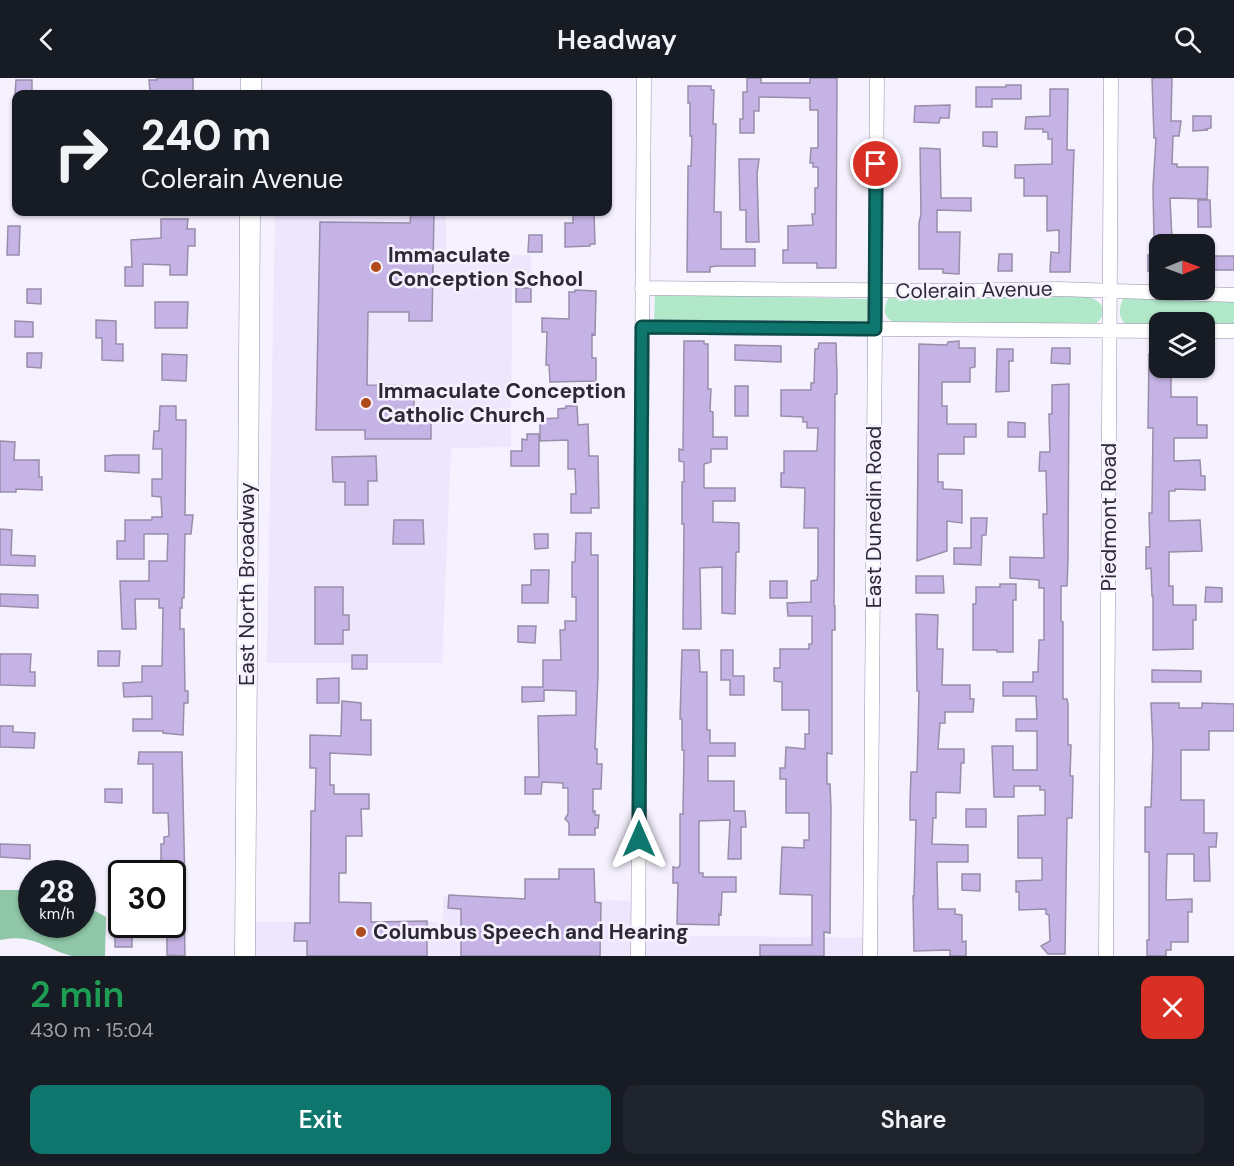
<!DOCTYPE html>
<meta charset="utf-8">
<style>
:root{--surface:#171b24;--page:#20242c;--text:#f1f3f6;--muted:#9ea1a6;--accent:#0f766e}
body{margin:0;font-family:"DM Sans",sans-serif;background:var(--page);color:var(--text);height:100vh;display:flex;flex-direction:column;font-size:22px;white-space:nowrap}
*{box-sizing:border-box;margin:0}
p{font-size:20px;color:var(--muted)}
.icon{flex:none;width:33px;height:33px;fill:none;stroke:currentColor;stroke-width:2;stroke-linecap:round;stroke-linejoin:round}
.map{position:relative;height:878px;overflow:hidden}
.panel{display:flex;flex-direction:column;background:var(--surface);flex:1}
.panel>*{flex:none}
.top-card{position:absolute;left:12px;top:12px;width:600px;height:126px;border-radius:12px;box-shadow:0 2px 4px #0004;background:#171b24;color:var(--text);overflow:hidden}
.needle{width:39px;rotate:89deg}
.controls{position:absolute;left:1149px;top:156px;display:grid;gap:12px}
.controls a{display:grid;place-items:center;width:66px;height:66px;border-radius:12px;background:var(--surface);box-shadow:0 2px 4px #0004;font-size:30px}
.speed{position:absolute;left:18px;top:782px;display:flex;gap:12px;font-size:30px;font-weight:700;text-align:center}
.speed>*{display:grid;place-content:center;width:78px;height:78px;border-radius:50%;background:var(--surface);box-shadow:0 2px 4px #0004;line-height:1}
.speed small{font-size:15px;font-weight:400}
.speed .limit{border:3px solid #111;border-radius:9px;background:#fff;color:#111}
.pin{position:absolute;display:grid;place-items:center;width:51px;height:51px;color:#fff;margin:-26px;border:3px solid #fff;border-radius:50%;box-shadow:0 2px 6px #0007}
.me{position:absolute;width:66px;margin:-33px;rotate:0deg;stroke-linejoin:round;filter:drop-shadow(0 0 4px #0008)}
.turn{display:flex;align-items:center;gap:21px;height:126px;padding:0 30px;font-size:27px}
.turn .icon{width:78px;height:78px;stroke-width:2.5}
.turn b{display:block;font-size:42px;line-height:51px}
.round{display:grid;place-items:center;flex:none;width:63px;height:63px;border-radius:12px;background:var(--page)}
.overview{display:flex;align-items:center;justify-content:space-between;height:102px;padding:0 30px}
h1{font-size:36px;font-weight:600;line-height:45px;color:#1e9e55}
.button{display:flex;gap:12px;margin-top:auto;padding:12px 30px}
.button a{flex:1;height:69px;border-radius:12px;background:var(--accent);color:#fff;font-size:24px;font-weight:600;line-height:69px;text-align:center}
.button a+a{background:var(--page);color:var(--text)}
header{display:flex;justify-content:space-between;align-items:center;height:78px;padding:0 30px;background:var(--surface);font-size:27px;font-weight:600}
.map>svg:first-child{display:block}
</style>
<header><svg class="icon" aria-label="back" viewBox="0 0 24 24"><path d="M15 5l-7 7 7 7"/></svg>Headway<svg class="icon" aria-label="search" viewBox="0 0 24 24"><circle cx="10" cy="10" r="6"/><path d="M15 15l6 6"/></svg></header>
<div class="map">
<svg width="1234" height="878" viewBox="0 0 1234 878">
<rect width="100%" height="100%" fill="#f6f1fe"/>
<path fill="#eee6fd" d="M275,134H446V179L531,177L532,207L512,209L511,369L451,370L442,585H267Z
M444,818L637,823L640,857L870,860V878H251V844H442Z"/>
<path fill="#b1e8c9" d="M655,216L868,221L869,243L654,242Z
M897,218H1085C1103,222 1111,235 1094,247L897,246C883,240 882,232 889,219Z
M1124,219L1234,220V249H1205L1204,244H1160L1159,248H1127C1118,239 1118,231 1124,219Z"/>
<path fill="#8ec6a7" d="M0,812H31L32,846H82L83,826L106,839L105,878C95,878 82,878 72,878C44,871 34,855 0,862Z"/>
<path fill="#c6b3e5" stroke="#988daa" stroke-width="1.5" d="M157,0H193V16H157V13H150L149,2H157Z
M747,0H761V5H810V0H837L836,190H817V185H783V172H788V148L813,147L812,136H815V110H818V89H813V85H810L811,70H818V32H810V20L759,19V33H754V55H740V41H743V14H747Z
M1152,0H1172L1171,43H1181L1179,58H1173L1172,86H1177V89H1208L1207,121L1170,120L1172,162H1154L1153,110L1156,60H1154Z
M16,2H32V16H15Z
M1006,7H1021V21H992V29H976V9H1006Z
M688,8H711V12H714L713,46H716L714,134H721V171H755V188H717L710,189V194H687L688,93V88H691L692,58H690V25H688Z
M1050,11H1068L1067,72H1074L1070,194H1050L1051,174L1059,175V152L1047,153V118H1024V100H1015V87L1052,86V61H1048V54H1043V51H1025L1026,39L1050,38Z
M950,27L949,40H940L939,45L914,44L915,28Z
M1193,38H1211V50L1206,51L1207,52L1193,53Z
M983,54H997V69L983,68Z
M920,70L940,71L941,120H971V133L937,132V154H960L959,196L943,195V191H919V145L921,136Z
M739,81H759L757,96L759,164H746V132H740Z
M1198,122H1210L1211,149H1198Z
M411,134H434L432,243H409V234H368L367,307L414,308V343H431V361H365V352H316L320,144L410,145Z
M573,134H594L595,166H590V168L565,169V145H573Z
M161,141H188L187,151H195V168H188L187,197H170V187L143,186V208H125V189H132L131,162L161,160Z
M8,148H20L19,177H7Z
M529,157H542V174H528Z
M999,176H1012V193H998Z
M1148,177L1160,178V193H1148Z
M1204,178H1234V192H1204Z
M516,210H531V224H516Z
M27,211H41V226L27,225Z
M575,212L596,213L595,257L592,256V280H596V303L550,304L549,287H546L547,254H542V240L569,241V214H575Z
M155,224H188L187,250H155Z
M96,242L116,243V266H123V283L102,282V260H96Z
M15,243L33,244V259H15Z
M684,263H704V266H708V311H711L710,333L713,334V359H727V371H711V384L704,386V410H735V423H713V444L739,445V474H736L735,536L722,535V489L700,490L701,551H683L684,446H682V404H684V384L679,383V371L683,372Z
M959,263V270H975V289L970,290V304H942V328H947V346H976V359H964V376H938V404H943V411L962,412V445L947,443V473L917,483L919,266L947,267L948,264Z
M819,265H836L837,299V316H835L834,528H835V552H832V676L827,675V706H830L831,730L830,855L824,854V878H760V867H812V817L780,816L782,769L804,770V762H809V735H786V701H780V690H785L786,669L805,671V656H809V632H782V604L774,603V590H780V571H809V566H812V538H788L787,525L811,524V503L817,502L818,496V450H804L805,410L781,409V395H784V373H817L818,350H807V344H803V339L781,338V312H811V305H814L815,271H818Z
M735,267L781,268V284L735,282Z
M1052,270H1070V286L1051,285Z
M997,271H1013V283H1009V313L996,314Z
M27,275H42L41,290L27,289Z
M162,276L187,277L186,303L162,302Z
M1149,276H1160V290H1171V319H1197V347H1207V360H1174V383L1200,382L1201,398H1205V412L1175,411V413H1169V443L1200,442L1202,473L1169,474V508H1173V527H1196V542H1193V571L1153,572V518H1152L1151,490L1146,491V469H1150L1149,435H1152L1153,350H1148Z
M1069,306L1068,482L1067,508H1061V543L1063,544V621H1067L1068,626V667H1071L1070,698H1073L1072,740H1067L1065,876H1048L1041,868L1050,863L1049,837L1046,836V831L1019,832V814H1016V803L1042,802V780H1018V738L1045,737V712H1040V708H1014V719H994L992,668H1013V692H1037V653H1016V641H1037L1036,618H1003V604H1033V594H1038L1039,562H1044V510H1039V502L1010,500V479L1044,480L1043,436H1047L1046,393H1039L1040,374H1050L1049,336H1052V307Z
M735,308H748V338H735Z
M160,328H176V342H186L185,437H193L191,456H185L184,520H182V530H180V551H184L185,613H188V625H184L183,657L163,655V653H133V641H152V618L124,619L123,605L142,604V588H162L163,530H159V521H135L136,551H122L120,503H149V483H167L168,456H144V481H117V463H125V442H152V439H162L161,419L152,418V401H162V371H153L154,353H159Z
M566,328H577L578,347L588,346L589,378H598L599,430H591V435H571V416H576L575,391H568V362L540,363V341L558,340V331L566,330Z
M1008,344L1025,345V359H1008Z
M527,356H539V388H511V373H522V361L527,362Z
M0,363L15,364L14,382H39V399H42V412L16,411V414H0Z
M115,377H139V395L105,393V378Z
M376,378L377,403H368V427H345V404H333L332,379Z
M971,440H987L986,457H982L981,487L954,486V470H971Z
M394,442H423L424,466H393Z
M0,451L12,452L11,477L35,478V488L0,487Z
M576,455H591V477H598V598L595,671H597V686H602L601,711H593V734L595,733V737H599L598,750H595V757H569V745L565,741L568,736V710H563V705L542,704L541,716H525V699H539L538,638L576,637V613L544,612V623L522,624V609H543V582H561L560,552H565V543H576V519H572V484H575Z
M534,456H548V470L535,471Z
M531,492H549L548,525H522V507H531Z
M916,498H943L944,515H916Z
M770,503H787V520H770Z
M1000,506H1016V522H1013V574H997V572H973V526H976V509H1000Z
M315,509H343V537H349V552H343V566H315Z
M1206,509L1222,510V524H1205Z
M0,516L38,517V530L0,528Z
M916,536L938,537L937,571H943L942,607H970V621H974L973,634H945V645H940L938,671H964V685H961L960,715L936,714V740H933L932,766L968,767V784H937L938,831H955V836L962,837V864L966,863V878H950V872L914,873L913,818H914L916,742H910V725L911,694H917L918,656L919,613H917Z
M518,548H536L535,565L518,564Z
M682,572H699L700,594H707V652H710V665H735V678H708V703H734V733H745L746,749H741V781H728L730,742L699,743V795H703V799H736V814H722L721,837L719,836V847L677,846L678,805H673V789L678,790L680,787V736H683L684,672H682V641H680Z
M721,572H733V598H744V617H730V602H721Z
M98,573H120L119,588H98Z
M0,576H31L30,594H35V608L0,607Z
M352,577H367V591H352Z
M1152,592L1201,593V604H1152Z
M339,600V625H317V601Z
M342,623L361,625V642H371V677L330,675V707H334V716H369V731H361L362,758H346V795H339V824L371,825V844L427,843V878H307V863H294L295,845H310L311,733H315L316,690H310V657L341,658Z
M1151,625H1179V630H1202V625L1234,626V653H1209V672H1181V722H1204V755H1217L1216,769H1209L1210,803H1194V776H1167L1166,822L1192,821V834H1188V864H1171V872H1166V878H1147V862H1149V774H1145V729H1151L1153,670Z
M0,648H13V654L35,655L34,670L0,669Z
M139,674H182L185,808H172V795H161V766H164V759L169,758L168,735H153V686H138Z
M105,711H122V725L105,724Z
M966,731H986V749H966Z
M0,766L30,767V781L0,779Z
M559,791H594L595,824L601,825L600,878H461V831L448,830L449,817L525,821V801H559Z
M962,796H980V813L962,812Z
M172,830H184L185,878L167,877V846H172Z
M115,854H132V869H115Z"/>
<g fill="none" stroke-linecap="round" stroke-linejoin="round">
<g stroke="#998fac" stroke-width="15">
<path id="minor" d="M642,210L956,213L1058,211L1234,217
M642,249L1160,253
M1204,253H1234
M638,878L644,0
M870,878L877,0
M1106,878L1111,0"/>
</g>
<g stroke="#998fac" stroke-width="21">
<path id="secondary" d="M251,16V0
M245,878L250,134"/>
</g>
<use href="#minor" stroke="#fff" stroke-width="14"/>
<use href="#secondary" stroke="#fff" stroke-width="20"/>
</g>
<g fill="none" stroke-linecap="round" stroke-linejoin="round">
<g stroke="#0a4d48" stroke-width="15">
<path id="route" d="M639,761L642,249L875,251L876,86"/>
</g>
<use href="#route" stroke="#0f766e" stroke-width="10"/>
</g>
<g fill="#af4a1a" stroke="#f6f1fe" stroke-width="2">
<circle cx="376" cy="189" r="6"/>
<circle cx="366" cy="325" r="6"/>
<circle cx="361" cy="854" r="6"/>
</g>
<g text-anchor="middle" stroke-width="5" stroke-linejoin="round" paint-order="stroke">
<g font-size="21" font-weight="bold" fill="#2c2834" stroke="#f6f1fe" text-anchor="start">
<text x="388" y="184">Immaculate<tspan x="388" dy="24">Conception School</tspan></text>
<text x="378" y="320">Immaculate Conception<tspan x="378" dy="24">Catholic Church</tspan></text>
<text x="373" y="861">Columbus Speech and Hearing</text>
</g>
<g font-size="21" fill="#2c2834" stroke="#f6f1fe">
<text transform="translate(974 212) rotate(-1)" y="7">Colerain Avenue</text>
<text transform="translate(874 439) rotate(-90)" y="7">East Dunedin Road</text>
<text transform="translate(1109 439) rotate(-90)" y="7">Piedmont Road</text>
<text transform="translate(247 506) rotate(-90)" y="7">East North Broadway</text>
</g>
</g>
</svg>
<div class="controls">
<a><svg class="needle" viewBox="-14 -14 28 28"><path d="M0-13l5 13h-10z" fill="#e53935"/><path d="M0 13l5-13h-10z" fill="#9ea1a6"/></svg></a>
<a><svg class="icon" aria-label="layers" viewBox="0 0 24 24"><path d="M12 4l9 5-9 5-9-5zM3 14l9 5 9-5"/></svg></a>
</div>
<div class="speed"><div>28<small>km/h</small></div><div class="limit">30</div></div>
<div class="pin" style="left:876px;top:86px;background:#d93025"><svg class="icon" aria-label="arrive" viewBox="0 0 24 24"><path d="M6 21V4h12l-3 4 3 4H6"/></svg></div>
<svg class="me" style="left:639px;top:761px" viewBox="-20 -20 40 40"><path d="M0-17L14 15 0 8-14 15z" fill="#0f766e" stroke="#fff" stroke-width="4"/></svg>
<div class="top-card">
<div class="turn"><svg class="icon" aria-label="right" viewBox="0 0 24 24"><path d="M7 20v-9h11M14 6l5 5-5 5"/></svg><div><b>240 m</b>Colerain Avenue</div></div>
</div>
</div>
<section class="panel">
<div class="overview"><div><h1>2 min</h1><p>430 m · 15:04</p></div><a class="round" style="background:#d93025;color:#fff"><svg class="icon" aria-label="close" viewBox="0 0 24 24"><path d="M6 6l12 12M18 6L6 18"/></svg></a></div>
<div class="button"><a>Exit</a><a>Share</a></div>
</section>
